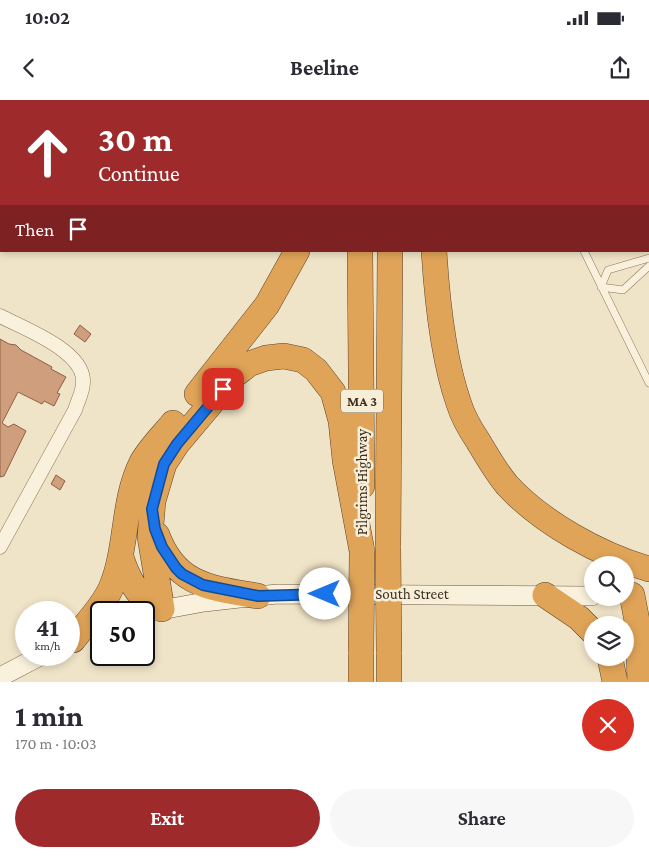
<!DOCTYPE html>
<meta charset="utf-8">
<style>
:root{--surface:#fff;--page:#f7f7f7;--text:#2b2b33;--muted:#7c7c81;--accent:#9e2a2b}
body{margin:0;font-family:"Crimson Pro",serif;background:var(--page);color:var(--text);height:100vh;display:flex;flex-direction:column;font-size:19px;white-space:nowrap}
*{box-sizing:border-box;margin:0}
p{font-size:16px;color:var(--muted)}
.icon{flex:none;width:28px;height:28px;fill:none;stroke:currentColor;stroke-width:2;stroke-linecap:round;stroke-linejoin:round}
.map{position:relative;height:582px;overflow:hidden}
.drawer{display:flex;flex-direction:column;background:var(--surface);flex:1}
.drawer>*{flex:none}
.guide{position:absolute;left:0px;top:0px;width:650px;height:152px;box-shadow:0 2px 8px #0003;background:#9e2a2b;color:#fff;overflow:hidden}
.controls{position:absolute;left:584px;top:456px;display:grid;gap:10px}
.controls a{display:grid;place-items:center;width:50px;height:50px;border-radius:50%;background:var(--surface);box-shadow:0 2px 8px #0003;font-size:25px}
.speed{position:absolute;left:15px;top:501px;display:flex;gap:10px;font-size:25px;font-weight:700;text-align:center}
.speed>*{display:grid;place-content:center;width:65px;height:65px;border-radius:50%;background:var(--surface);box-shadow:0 2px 8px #0003;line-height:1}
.speed small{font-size:12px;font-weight:400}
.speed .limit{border:2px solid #111;border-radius:8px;background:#fff;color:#111}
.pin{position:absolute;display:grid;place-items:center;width:42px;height:42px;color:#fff;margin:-21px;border-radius:10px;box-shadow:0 2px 8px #0006}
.me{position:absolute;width:55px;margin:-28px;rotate:270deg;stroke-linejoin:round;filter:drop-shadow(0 0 4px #0008)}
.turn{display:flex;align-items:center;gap:18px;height:105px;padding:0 15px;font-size:22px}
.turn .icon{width:65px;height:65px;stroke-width:2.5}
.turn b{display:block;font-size:35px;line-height:42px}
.then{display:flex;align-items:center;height:48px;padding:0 15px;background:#0003;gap:10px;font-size:19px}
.round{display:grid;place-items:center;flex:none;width:52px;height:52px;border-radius:26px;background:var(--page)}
.overview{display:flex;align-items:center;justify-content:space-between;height:85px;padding:0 15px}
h1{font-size:30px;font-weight:700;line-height:38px}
.primary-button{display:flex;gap:10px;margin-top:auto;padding:10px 15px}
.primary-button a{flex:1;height:58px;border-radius:30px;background:var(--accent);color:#fff;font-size:20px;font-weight:700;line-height:58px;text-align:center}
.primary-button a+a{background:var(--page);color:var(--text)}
.status{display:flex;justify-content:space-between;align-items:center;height:35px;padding:0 25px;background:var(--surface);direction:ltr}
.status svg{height:14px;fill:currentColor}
header{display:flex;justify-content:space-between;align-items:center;height:65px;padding:0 15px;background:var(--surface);font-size:22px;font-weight:700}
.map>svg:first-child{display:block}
</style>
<div class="status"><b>10:02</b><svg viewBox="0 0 49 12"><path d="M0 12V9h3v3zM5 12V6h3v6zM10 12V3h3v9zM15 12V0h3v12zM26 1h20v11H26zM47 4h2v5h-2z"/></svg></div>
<header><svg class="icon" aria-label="back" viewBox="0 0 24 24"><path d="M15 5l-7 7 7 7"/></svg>Beeline<svg class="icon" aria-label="share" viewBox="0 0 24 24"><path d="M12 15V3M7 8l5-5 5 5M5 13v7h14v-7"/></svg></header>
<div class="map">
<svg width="649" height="582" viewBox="0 0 649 582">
<rect width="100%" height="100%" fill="#f0e4c8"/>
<path fill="#cf9f7d" stroke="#8d5f41" d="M80,225L91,234L85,242L74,234Z
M0,239L9,244L16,245L21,250L52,267L51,269L66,277L57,293L60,294L54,306L44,301L42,304L18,292L2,323L8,327L14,324L26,331L4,376L0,377Z
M56,375L65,381L60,390L51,384Z"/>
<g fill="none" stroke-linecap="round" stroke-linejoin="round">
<g stroke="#8d765c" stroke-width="8">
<path id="service" d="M521,0V1
M584,151L649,283
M601,187L608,170L649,158
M601,187L623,190L649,166"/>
</g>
<g stroke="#8d765c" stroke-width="15">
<path id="minor" d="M0,216C23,228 82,250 83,280C84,290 78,300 75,310L0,447"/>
</g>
<g stroke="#6f573f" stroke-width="20">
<path id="secondary" d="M150,512L204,502L277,494L592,496
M0,577L42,555"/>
</g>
<g stroke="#5b4430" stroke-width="26">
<path id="motorway" d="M423,0V1
M343,1V0
M390,1V0
M360,151L362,386
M434,151C437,199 443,259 459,304C463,317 470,329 478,341C487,356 496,372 507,385C542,423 600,455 649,469
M197,294L267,205L297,151
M157,435C176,486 211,488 258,496
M388,448L390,151
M121,457C126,473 134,491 148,502C152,505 158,507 162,509
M545,495L579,518L592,531
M632,495L638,526L640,582
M162,509L150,437L153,401L164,364L177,344L235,275L249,264L266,258L284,256L303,260L316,270L333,292L341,321L345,360L362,451
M73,540C86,523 102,508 111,488C128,448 122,401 142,362C149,349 164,334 173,323
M610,558L615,582
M361,582V552
M389,582V552"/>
</g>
<use href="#service" stroke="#faf1dc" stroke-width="7"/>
<use href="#minor" stroke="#faf1dc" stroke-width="14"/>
<use href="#secondary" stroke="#faf1dc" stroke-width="19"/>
<use href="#motorway" stroke="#e0a458" stroke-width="25"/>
<g stroke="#5b4430" stroke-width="26" stroke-linecap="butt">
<path id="motorway-bridge" d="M388,448L389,552
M361,552L362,451"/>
</g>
<use href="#motorway-bridge" stroke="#e0a458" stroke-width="25"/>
</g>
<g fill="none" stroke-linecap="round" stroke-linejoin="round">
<g stroke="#114b97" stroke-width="12">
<path id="route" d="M223,289L177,344L164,364L152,409L155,429L162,447L176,468L182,474L203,485L258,496L325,494"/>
</g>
<use href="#route" stroke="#1a73e8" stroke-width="9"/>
</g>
<g text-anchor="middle" stroke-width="5" stroke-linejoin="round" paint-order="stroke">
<rect fill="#f7eed8" stroke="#756857" stroke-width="1" x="341" y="289.5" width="42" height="23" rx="4"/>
<g font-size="14" font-weight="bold" fill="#3d2e20">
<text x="362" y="306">MA 3</text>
</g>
<g font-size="15" fill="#3d2e20" stroke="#f7eed8">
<text transform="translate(362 382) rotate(-90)" y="5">Pilgrims Highway</text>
<text x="412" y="499">South Street</text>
</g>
</g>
</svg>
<div class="controls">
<a><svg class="icon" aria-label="search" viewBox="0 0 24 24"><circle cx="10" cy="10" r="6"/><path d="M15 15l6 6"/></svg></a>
<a><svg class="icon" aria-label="layers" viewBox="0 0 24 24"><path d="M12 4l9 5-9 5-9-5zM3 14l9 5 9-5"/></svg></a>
</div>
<div class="speed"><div>41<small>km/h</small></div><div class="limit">50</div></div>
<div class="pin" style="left:223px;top:289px;background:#d93025"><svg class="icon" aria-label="arrive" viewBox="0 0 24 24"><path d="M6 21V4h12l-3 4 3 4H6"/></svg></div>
<svg class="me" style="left:325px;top:494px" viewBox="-20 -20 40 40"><circle r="19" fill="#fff"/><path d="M0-13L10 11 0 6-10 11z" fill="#1a73e8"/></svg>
<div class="guide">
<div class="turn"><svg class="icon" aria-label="ahead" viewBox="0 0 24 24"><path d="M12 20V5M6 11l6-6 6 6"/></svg><div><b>30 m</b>Continue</div></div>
<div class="then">Then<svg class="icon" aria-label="arrive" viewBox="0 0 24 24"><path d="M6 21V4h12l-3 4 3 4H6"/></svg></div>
</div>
</div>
<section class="drawer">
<div class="overview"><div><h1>1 min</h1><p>170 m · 10:03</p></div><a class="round" style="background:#d93025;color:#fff"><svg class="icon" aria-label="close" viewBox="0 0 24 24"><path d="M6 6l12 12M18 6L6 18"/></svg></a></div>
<div class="primary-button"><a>Exit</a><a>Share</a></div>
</section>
